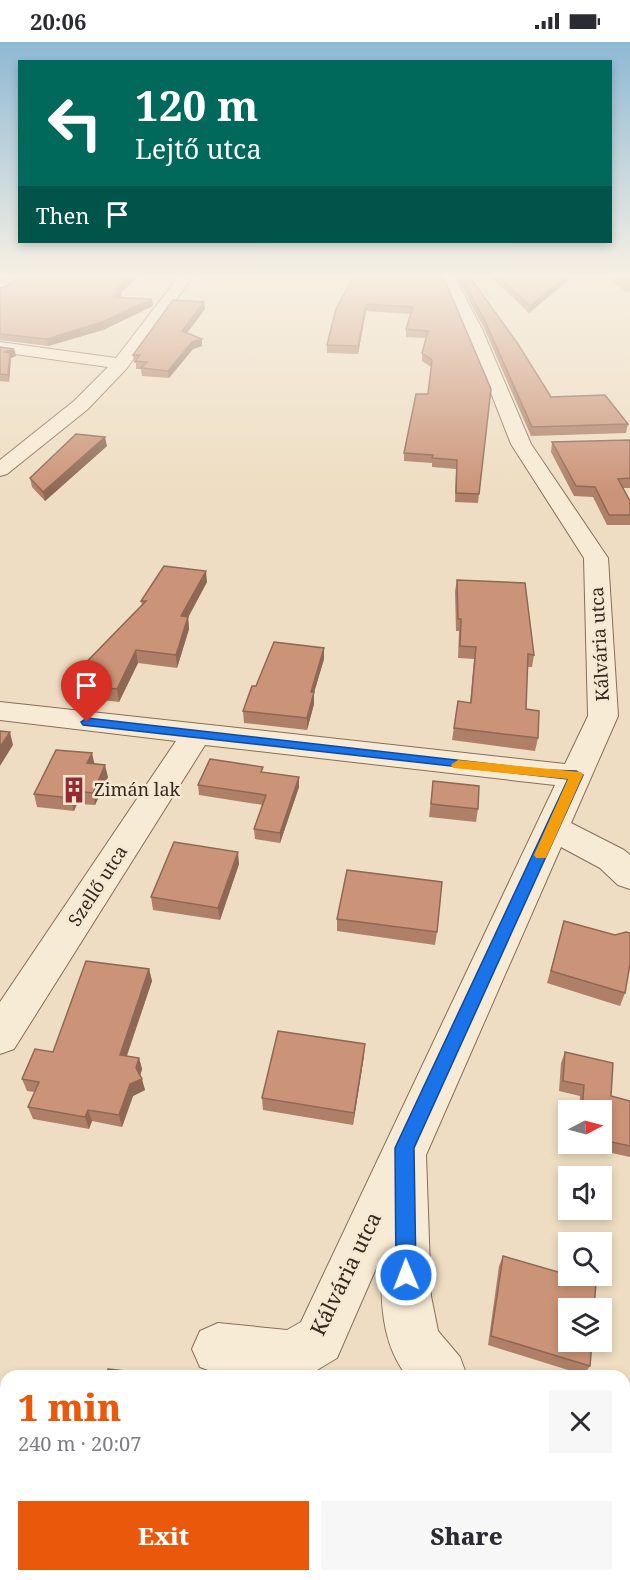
<!DOCTYPE html>
<meta charset="utf-8">
<style>
:root{--surface:#fff;--page:#f7f7f7;--text:#2b2b33;--muted:#7c7c81;--accent:#ea580c}
body{margin:0;font-family:"Noto Serif",serif;background:var(--page);color:var(--text);height:100vh;display:flex;flex-direction:column;font-size:22px;white-space:nowrap}
*{box-sizing:border-box;margin:0}
p{font-size:20px;color:var(--muted)}
.icon{flex:none;width:33px;height:33px;fill:none;stroke:currentColor;stroke-width:2;stroke-linecap:round;stroke-linejoin:round}
.map{position:relative;flex:1;overflow:hidden}
.sheet{position:absolute;left:0px;top:1328px;width:630px;height:212px;display:flex;flex-direction:column;background:var(--surface);border-radius:18px 18px 0 0;box-shadow:0 3px 9px #0003}
.sheet>*{flex:none}
.guide{position:absolute;left:18px;top:18px;width:594px;height:183px;border-radius:0px;box-shadow:0 3px 9px #0003;background:#00695c;color:#fff;overflow:hidden}
.needle{width:39px;rotate:84deg}
.fabs{position:absolute;left:558px;top:1058px;display:grid;gap:12px}
.fabs a{display:grid;place-items:center;width:54px;height:54px;border-radius:0px;background:var(--surface);box-shadow:0 3px 9px #0003;font-size:30px}
.pin{position:absolute;display:grid;place-items:center;width:51px;height:51px;color:#fff;margin:-62px -26px;border-radius:50% 50% 50% 0;rotate:-45deg;box-shadow:0 0 6px #0007}
.pin .icon{rotate:45deg}
.me{position:absolute;width:66px;margin:-33px;rotate:359deg;stroke-linejoin:round;filter:drop-shadow(0 0 4px #0008)}
.turn{display:flex;align-items:center;gap:21px;height:126px;padding:0 18px;font-size:27px}
.turn .icon{width:78px;height:78px;stroke-width:2.5}
.turn b{display:block;font-size:42px;line-height:51px}
.then{display:flex;align-items:center;height:57px;padding:0 18px;background:#0003;gap:12px;font-size:22px}
.round{display:grid;place-items:center;flex:none;width:63px;height:63px;border-radius:0px;background:var(--page)}
.overview{display:flex;align-items:center;justify-content:space-between;height:102px;padding:0 18px}
h1{font-size:36px;font-weight:800;line-height:45px;color:var(--accent)}
.primary-button{display:flex;gap:12px;margin-top:auto;padding:12px 18px}
.primary-button a{flex:1;height:69px;border-radius:0px;background:var(--accent);color:#fff;font-size:24px;font-weight:800;line-height:69px;text-align:center}
.primary-button a+a{background:var(--page);color:var(--text)}
.status{display:flex;justify-content:space-between;align-items:center;height:42px;padding:0 30px;background:var(--surface);direction:ltr}
.status svg{height:16px;fill:currentColor}
.map>svg:first-child{display:block}
</style>
<div class="status"><b>20:06</b><svg viewBox="0 0 49 12"><path d="M0 12V9h3v3zM5 12V6h3v6zM10 12V3h3v9zM15 12V0h3v12zM26 1h20v11H26zM47 4h2v5h-2z"/></svg></div>
<div class="map">
<svg width="630" height="1538" viewBox="0 0 630 1538">
<rect width="100%" height="100%" fill="#eeddc2"/>
<g fill="none" stroke-linecap="round" stroke-linejoin="round">
<g stroke="#876e5a" stroke-width="2">
<path id="street" d="M9,234H25L5,250L0,251V240Z
M179,234H193L127,326L88,367L7,432L0,434V418L74,359L108,325L0,310V300L116,316Z
M440,234H454L482,287L531,402L608,516L618,674L571,781L624,808L630,813V847L618,843L600,826L561,805L426,1113L431,1254L438,1289L460,1315L467,1334H407C380,1300 381,1256 381,1215L337,1316L307,1334H224L200,1325L192,1307L200,1289L218,1281L287,1288L301,1280L555,743L205,703L14,1007L0,1012V960L176,699L0,678V660L565,722L588,674L584,516L511,402L466,287Z"/>
</g>
<use href="#street" fill="#f8ebd5" fill-rule="evenodd"/>
</g>
<path fill="#af7f67" d="M19,234H138L121,251V255L153,264L103,288L48,304L0,298V246L5,245Z
M354,234H443L491,347L478,461L455,460L456,427L432,425V421L404,419V411L428,352L431,325L422,319V311L426,296L406,295V287L411,272L366,269L358,312L327,311V303Z
M456,234H469L551,355L628,382L626,391L531,394L484,286Z
M490,234H568L567,239L529,271Z
M607,234H630V250H626Z
M204,260L205,267L187,291L202,297V304L193,307L169,336L142,334L141,327H136V321H134L133,313Z
M0,305L14,307L16,314L11,316L9,340L0,339Z
M630,398V446H623L630,459V483H607L593,455L574,454L551,410L552,400Z
M107,404L45,459L32,445L30,436Z
M457,538L534,613L532,625H527L526,667L538,696L535,709L452,698L458,659L470,661L474,617L458,616L459,589H456L455,549Z
M207,540L188,576L189,587L177,626L138,621L119,660L68,654L65,642L142,563L141,559Z
M324,617L314,650V662L307,688L244,681L243,669L256,644Z
M94,722L108,735L95,763L77,762L74,769L37,765L34,752Z
M263,730L299,735V745L280,801L255,797L254,787L263,763L199,753L198,743Z
M433,739L478,767L476,780L429,775Z
M239,822L220,878L153,868L151,855Z
M337,877L437,890L435,903L337,889Z
M564,879L625,951L620,964L547,941Z
M149,927L152,939L127,1014L139,1016L142,1027L140,1034L145,1048L133,1054L122,1085L92,1079L89,1087L33,1077L28,1065L35,1050L27,1049L22,1037Z
M565,1010L611,1054L630,1059V1115L594,1107V1101H602V1068H579L580,1054L559,1049L561,1021Z
M364,1014L353,1083L263,1068L262,1056Z
M503,1214L590,1324L584,1333L488,1303L499,1224Z"/>
<path fill="#8e6854" d="M130,234H138L121,251V255H114L116,248Z
M567,234H568L567,239L529,271L530,264Z
M152,257L153,264L103,288L48,304L47,297Z
M204,260L205,267L183,296L182,289Z
M366,262V269L358,312V304Z
M202,297V304L193,307L169,336L168,329L192,300Z
M14,307L16,314L11,316L9,340L4,310Z
M105,395L107,404L45,459L43,450Z
M206,529L207,540L188,575L189,587L177,626L176,613L181,574Z
M324,606V617L311,661V650Z
M136,608L138,621L119,660L117,647Z
M314,650V662L307,688V676Z
M10,690L13,703L0,724V705Z
M92,711L95,724L87,721Z
M105,723L108,735L95,763L93,751Z
M299,735V745L280,801V791Z
M74,749L77,762L74,769L70,756Z
M238,810L239,822L220,878L218,866Z
M149,927L152,939L123,1024L120,1013Z
M365,1002L364,1014L353,1083L354,1071Z
M139,1016L142,1027L139,1037L136,1026Z
M142,1037L145,1048L133,1054L122,1085L119,1073L130,1042Z
M88,1068L92,1079L89,1087L85,1075Z"/>
<path fill="#cb9478" stroke="#8e6854" stroke-width="1.5" d="M19,234H130L116,248H120L114,255L152,257L102,280L47,297L0,292V246L5,245Z
M354,234H443L491,347L479,452L456,451L457,418L432,416L433,413L404,411L416,352H428L432,318L422,311L428,289L406,287L413,265L366,262L358,304L327,303L336,267Z
M461,234H469L518,302L551,355L605,353L628,382L532,385L485,279Z
M498,234H567L530,264Z
M616,234H630V243H628Z
M173,258L204,260L182,289L202,297L192,300L168,329L141,326L147,320L135,319L140,313H133Z
M0,305L14,307L4,310L10,311L8,333L0,332Z
M76,392L105,395L43,450L30,436Z
M630,398V436L618,437L630,459V473H609L595,445L576,444L552,400Z
M164,524L206,529L181,574L188,575L176,613L136,608L117,647L65,642L146,559H141Z
M457,538L525,541L534,613L528,612L526,667L539,669L538,696L454,686L458,659L471,661L476,605L460,604L461,577H458Z
M274,600L324,606L311,650H314L307,676L243,669L252,644H256Z
M0,689L10,690L0,705Z
M56,708L92,711L87,721L105,723L93,751L74,749L70,756L34,752Z
M210,717L263,725L261,730L299,735L280,791L254,787L266,753L198,743Z
M433,739L479,744L478,767L431,762Z
M174,800L238,810L218,866L151,855Z
M347,828L442,840L437,890L337,877Z
M564,879L615,893L626,890L630,891V922L625,951L551,929Z
M86,919L149,927L120,1013L139,1016L136,1026L142,1037L130,1042L119,1073L88,1068L85,1075L28,1065L39,1040L22,1037L35,1007L53,1010Z
M278,989L365,1002L354,1071L262,1056Z
M565,1010L613,1021L611,1054L630,1059V1104L602,1098V1068H582L584,1043L563,1039Z
M503,1214L596,1241L594,1266H568V1299H592L590,1324L491,1294Z
M108,1327L169,1334H107Z"/>
<linearGradient id="sky" x2="0" y2="1"><stop stop-color="#8db9d4"/><stop offset="0.52" stop-color="#f7f0e4"/><stop offset="1" stop-color="#f7f0e4" stop-opacity="0"/></linearGradient>
<rect width="630" height="449" fill="url(#sky)"/>
<path fill="#1a73e8" stroke="#114b97" stroke-width="1.5" d="M87,676L544,728L576,729L583,733L414,1106L416,1233L413,1240L406,1243L399,1240L396,1233L395,1106L568,737L83,683L81,680Z"/>
<path fill="#f59e0b" d="M458,718L581,730L583,733L546,816H536L534,813L568,737L453,726L451,723Z"/>
<defs>
<g id="building-bare" transform="scale(2.07)"><path d="M-4-6H4V6H1V3H-1V6H-4ZM-2.5-4.3h1.7v1.8h-1.7ZM.8-4.3h1.7v1.8H.8ZM-2.5-1h1.7V.8h-1.7ZM.8-1h1.7V.8H.8Z" fill="#962a34" stroke="#f5e8d2" stroke-width="2.5" paint-order="stroke"/></g>
</defs>
<g fill-rule="evenodd">
<use href="#building-bare" x="74" y="748"/>
</g>
<g text-anchor="middle" stroke-width="5" stroke-linejoin="round" paint-order="stroke">
<g font-size="18" fill="#37281e" stroke="#f5e8d2">
<text transform="translate(600 602) rotate(-93)" y="6">Kálvária utca</text>
<text transform="translate(98 844) rotate(-57)" y="6">Szellő utca</text>
</g>
<g font-size="18" fill="#37281e" stroke="#f5e8d2" text-anchor="start">
<text x="94" y="754">Zimán lak</text>
</g>
<g font-size="21" fill="#37281e" stroke="#f5e8d2">
<text transform="translate(346 1232) rotate(-64)" y="7">Kálvária utca</text>
</g>
</g>
</svg>
<div class="fabs">
<a><svg class="needle" viewBox="-14 -14 28 28"><path d="M0-13l5 13h-10z" fill="#e53935"/><path d="M0 13l5-13h-10z" fill="#7c7c81"/></svg></a>
<a><svg class="icon" aria-label="sound" viewBox="0 0 24 24"><path d="M4 9h4l5-4v14l-5-4H4zM17 9q2 3 0 6"/></svg></a>
<a><svg class="icon" aria-label="search" viewBox="0 0 24 24"><circle cx="10" cy="10" r="6"/><path d="M15 15l6 6"/></svg></a>
<a><svg class="icon" aria-label="layers" viewBox="0 0 24 24"><path d="M12 4l9 5-9 5-9-5zM3 14l9 5 9-5"/></svg></a>
</div>
<div class="pin" style="left:87px;top:680px;background:#d93025"><svg class="icon" aria-label="arrive" viewBox="0 0 24 24"><path d="M6 21V4h12l-3 4 3 4H6"/></svg></div>
<svg class="me" style="left:406px;top:1233px" viewBox="-20 -20 40 40"><circle r="17" fill="#1a73e8" stroke="#fff" stroke-width="3"/><path d="M0-11L8 9 0 5-8 9z" fill="#fff"/></svg>
<div class="guide">
<div class="turn"><svg class="icon" aria-label="left" viewBox="0 0 24 24"><path d="M17 20v-9H6M10 6l-5 5 5 5"/></svg><div><b>120 m</b>Lejtő utca</div></div>
<div class="then">Then<svg class="icon" aria-label="arrive" viewBox="0 0 24 24"><path d="M6 21V4h12l-3 4 3 4H6"/></svg></div>
</div>
<section class="sheet">
<div class="overview"><div><h1>1 min</h1><p>240 m · 20:07</p></div><a class="round"><svg class="icon" aria-label="close" viewBox="0 0 24 24"><path d="M6 6l12 12M18 6L6 18"/></svg></a></div>
<div class="primary-button"><a>Exit</a><a>Share</a></div>
</section>
</div>
